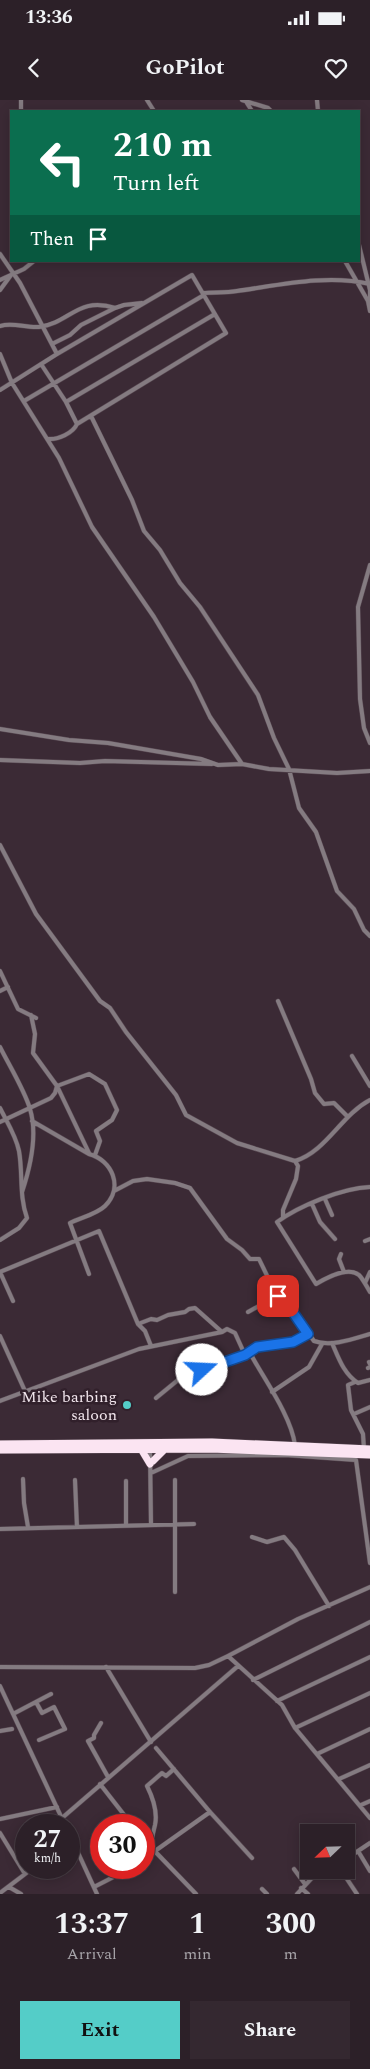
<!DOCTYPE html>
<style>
:root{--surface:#2c2028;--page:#342830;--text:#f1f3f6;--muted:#a6a3a8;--line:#483e45;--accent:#54cdc8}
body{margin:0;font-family:Spectral,serif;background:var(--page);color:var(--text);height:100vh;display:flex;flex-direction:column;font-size:19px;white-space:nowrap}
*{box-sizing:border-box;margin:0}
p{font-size:16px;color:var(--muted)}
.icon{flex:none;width:28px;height:28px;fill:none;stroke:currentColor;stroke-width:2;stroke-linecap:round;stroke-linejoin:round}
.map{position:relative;height:1794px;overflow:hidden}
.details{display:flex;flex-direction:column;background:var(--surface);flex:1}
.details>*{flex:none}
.guide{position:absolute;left:10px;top:10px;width:350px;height:152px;border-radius:0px;box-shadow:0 2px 12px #0003,0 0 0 1px var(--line);background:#0b6e4f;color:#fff;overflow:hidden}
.needle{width:32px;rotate:247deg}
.buttons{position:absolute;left:300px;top:1724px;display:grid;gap:10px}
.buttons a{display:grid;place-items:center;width:55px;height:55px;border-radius:0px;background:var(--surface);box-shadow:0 2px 12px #0003,0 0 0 1px var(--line);font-size:25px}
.speed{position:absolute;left:15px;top:1714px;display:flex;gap:10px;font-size:25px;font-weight:700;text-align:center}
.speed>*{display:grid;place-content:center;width:65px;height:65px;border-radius:50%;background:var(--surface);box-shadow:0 2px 12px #0003,0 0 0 1px var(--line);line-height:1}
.speed small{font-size:12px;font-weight:400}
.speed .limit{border:8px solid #d22;background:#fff;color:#111}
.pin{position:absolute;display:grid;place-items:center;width:42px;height:42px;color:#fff;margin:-21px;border-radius:10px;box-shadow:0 2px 8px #0006}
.me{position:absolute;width:55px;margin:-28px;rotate:70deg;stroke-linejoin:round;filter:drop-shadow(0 0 4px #0008)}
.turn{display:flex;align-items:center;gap:18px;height:105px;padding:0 20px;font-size:22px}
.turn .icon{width:65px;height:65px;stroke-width:2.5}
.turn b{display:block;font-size:35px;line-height:42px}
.then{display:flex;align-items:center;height:48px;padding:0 20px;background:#0003;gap:10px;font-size:19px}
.eta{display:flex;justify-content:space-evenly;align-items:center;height:85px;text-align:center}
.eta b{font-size:30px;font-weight:700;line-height:35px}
.button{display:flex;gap:10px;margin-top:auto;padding:10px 20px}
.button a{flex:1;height:58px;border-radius:0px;background:var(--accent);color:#111;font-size:20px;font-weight:700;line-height:58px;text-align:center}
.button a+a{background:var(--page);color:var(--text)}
.status{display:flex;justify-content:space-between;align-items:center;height:35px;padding:0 25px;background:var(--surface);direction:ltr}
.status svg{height:14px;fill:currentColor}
header{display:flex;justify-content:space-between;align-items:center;height:65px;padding:0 20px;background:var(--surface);font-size:22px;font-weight:700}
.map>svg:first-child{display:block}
</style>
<div class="status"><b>13:36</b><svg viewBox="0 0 49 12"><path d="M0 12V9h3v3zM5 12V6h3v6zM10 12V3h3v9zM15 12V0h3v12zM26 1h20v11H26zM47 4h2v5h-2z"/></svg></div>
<header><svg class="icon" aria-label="back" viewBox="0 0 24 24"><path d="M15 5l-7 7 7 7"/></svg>GoPilot<svg class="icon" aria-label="heart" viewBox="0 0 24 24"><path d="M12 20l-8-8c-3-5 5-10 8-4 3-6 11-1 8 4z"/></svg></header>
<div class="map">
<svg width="370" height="1794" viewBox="0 0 370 1794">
<rect width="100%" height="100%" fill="#3b2a35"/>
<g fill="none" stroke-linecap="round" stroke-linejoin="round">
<g stroke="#584852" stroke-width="5">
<path id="street" d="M147,0L154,11
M242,0L268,8L271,11
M245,0L252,11
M317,0L318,11
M21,11V0
M359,145L370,190V208
M0,154L20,183L57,254
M345,161L368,201L370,211
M0,180L24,169L34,161
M0,190L11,175
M203,193C214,192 226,193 237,191C280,185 327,174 370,184
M0,226C13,222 25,228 39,227C70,223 78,196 115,208
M52,244L70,235L81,225L115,208L124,205L142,203
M0,254L12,283L59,358L92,427L154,517L193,582L210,617L242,664
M41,264L66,302L215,214
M0,290L57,254L192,175L226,233L77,324L66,302
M24,301L204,195
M91,316L132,400L144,431L160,450L180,483L200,507L258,595L274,638L289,669L299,708L316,732L337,791L354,809L364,830L370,836
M48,339C58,340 73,333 77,324
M370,465L358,507L360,599L364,628L370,643
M0,629L69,640L108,643L201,659L218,665L242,664L269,669L337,673L370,671
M0,660L80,663L105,661L212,664
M0,745L36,814L100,901L110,908L126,932L176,995L186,1015L237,1043L295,1061
M0,871L18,909L36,918
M0,891L8,887
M278,901L311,979L315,993L324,1004L334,1003L348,1017
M31,915L35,934L33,953L57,986L89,1053
M0,947C9,965 25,991 30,1009C38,1035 30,1068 22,1092
M352,956L370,986
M0,1008C7,1022 16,1036 19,1051C23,1073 19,1096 27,1118L19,1128L0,1140
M32,1021L89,1054C112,1060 124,1087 105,1106C97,1114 80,1118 70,1123L89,1174
M0,1022L51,998L55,993L57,986L89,974L105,984L117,1010L112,1020L96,1031L100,1041L95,1055
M370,1087C342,1088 299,1106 277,1122L316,1184C326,1178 348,1166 359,1175C363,1179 367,1187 370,1192
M114,1091L133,1081L147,1079L175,1083L190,1088L227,1139L242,1150L250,1159H259L274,1190L285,1202L314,1241C331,1247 353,1239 370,1234
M325,1099L332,1115
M312,1104L320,1122L335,1139
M283,1117V1110L296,1079L298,1066L295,1061C326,1052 341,1015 370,1000
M365,1141L370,1139
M341,1154L339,1159L344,1172
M0,1172L99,1131L138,1224L145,1231L151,1246
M0,1172L13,1201
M365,1183L370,1172
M248,1212L277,1196
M138,1224L151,1219L157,1220L168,1215L185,1212L189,1209L195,1208L222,1232L227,1229L235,1233L245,1255L257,1247L293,1242L308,1234
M0,1236L25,1291
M332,1243C339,1259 344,1274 358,1283L370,1280
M249,1251C263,1278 291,1315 295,1345
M369,1262L370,1264
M368,1268L370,1267
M355,1282L348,1285L351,1310L363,1334L364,1349
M272,1292L309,1267L322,1244
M156,1298L178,1280L245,1255
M0,1301L139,1249L222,1232
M354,1314L370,1307
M150,1349L151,1425
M356,1360L370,1463
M151,1373L188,1356L285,1355L356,1360
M23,1379L24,1403L28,1427
M75,1380L77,1427
M126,1381V1425
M0,1429L194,1424
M252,1437L267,1442L284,1437L295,1450L329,1506
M175,1492V1380
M228,1556L298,1519L370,1487
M0,1567L195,1568L209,1565L228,1556L282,1605L295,1628L370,1718
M106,1567L151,1642
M253,1580L370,1522
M0,1586L65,1725
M277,1601L370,1557
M36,1602L42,1613L54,1607L65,1629L39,1640
M13,1614L51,1594
M101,1623L94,1635V1638L88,1641L108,1677
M295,1628L370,1593
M0,1631L12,1629
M156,1648L210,1712L252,1758
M317,1654L370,1629
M339,1679L370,1665
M100,1684L132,1725
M361,1705L370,1701
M62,1718L238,1566
M0,1719L57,1707
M0,1733L25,1774
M69,1733L97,1794
M144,1740L196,1794
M155,1751L210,1712
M358,1751L370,1771
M144,1755L151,1749C151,1740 153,1733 155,1725C158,1711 153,1698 147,1686L162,1673L166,1676L174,1669
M346,1759L370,1743
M294,1769L305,1784
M341,1770L357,1794
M9,1787L21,1794
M94,1787L131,1768
M301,1788L308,1794
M262,1789L267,1794
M0,1793L33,1768
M297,1794L312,1778L325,1770"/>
</g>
<g stroke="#584852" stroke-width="8">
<path id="highway" d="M0,1344L212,1342L370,1349
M141,1349L150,1364
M0,1350L211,1349L370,1355
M153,1361L165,1349"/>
</g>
<use href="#street" stroke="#847b81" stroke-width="4"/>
<use href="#highway" stroke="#fbe4f2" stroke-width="7"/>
</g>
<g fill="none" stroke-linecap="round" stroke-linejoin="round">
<g stroke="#114b97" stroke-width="12">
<path id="route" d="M202,1270L245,1255L257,1247L293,1242L308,1234L292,1211L278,1196"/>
</g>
<use href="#route" stroke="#1a73e8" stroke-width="9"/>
</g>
<circle fill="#54cdc8" stroke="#31202b" stroke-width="2" cx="127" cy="1305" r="5"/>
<g text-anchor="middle" stroke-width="5" stroke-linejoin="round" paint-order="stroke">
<g font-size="16" fill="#f2e6ed" stroke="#31202b" text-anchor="end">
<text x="117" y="1302">Mike barbing<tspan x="117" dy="18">saloon</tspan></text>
</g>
</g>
</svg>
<div class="buttons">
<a><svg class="needle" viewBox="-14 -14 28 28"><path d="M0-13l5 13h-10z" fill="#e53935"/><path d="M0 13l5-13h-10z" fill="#a6a3a8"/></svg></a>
</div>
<div class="speed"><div>27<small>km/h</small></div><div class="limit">30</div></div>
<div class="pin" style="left:278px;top:1196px;background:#d93025"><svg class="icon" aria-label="arrive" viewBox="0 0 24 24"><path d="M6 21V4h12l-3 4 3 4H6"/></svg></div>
<svg class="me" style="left:202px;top:1270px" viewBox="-20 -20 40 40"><circle r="19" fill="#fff"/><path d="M0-13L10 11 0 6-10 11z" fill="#1a73e8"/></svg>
<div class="guide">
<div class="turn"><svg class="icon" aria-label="left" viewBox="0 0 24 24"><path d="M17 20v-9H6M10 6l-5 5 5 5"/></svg><div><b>210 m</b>Turn left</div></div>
<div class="then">Then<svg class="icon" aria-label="arrive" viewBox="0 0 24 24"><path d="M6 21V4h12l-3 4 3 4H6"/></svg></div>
</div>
</div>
<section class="details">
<div class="eta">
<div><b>13:37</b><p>Arrival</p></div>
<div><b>1</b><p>min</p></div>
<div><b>300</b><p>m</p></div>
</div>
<div class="button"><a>Exit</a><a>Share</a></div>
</section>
